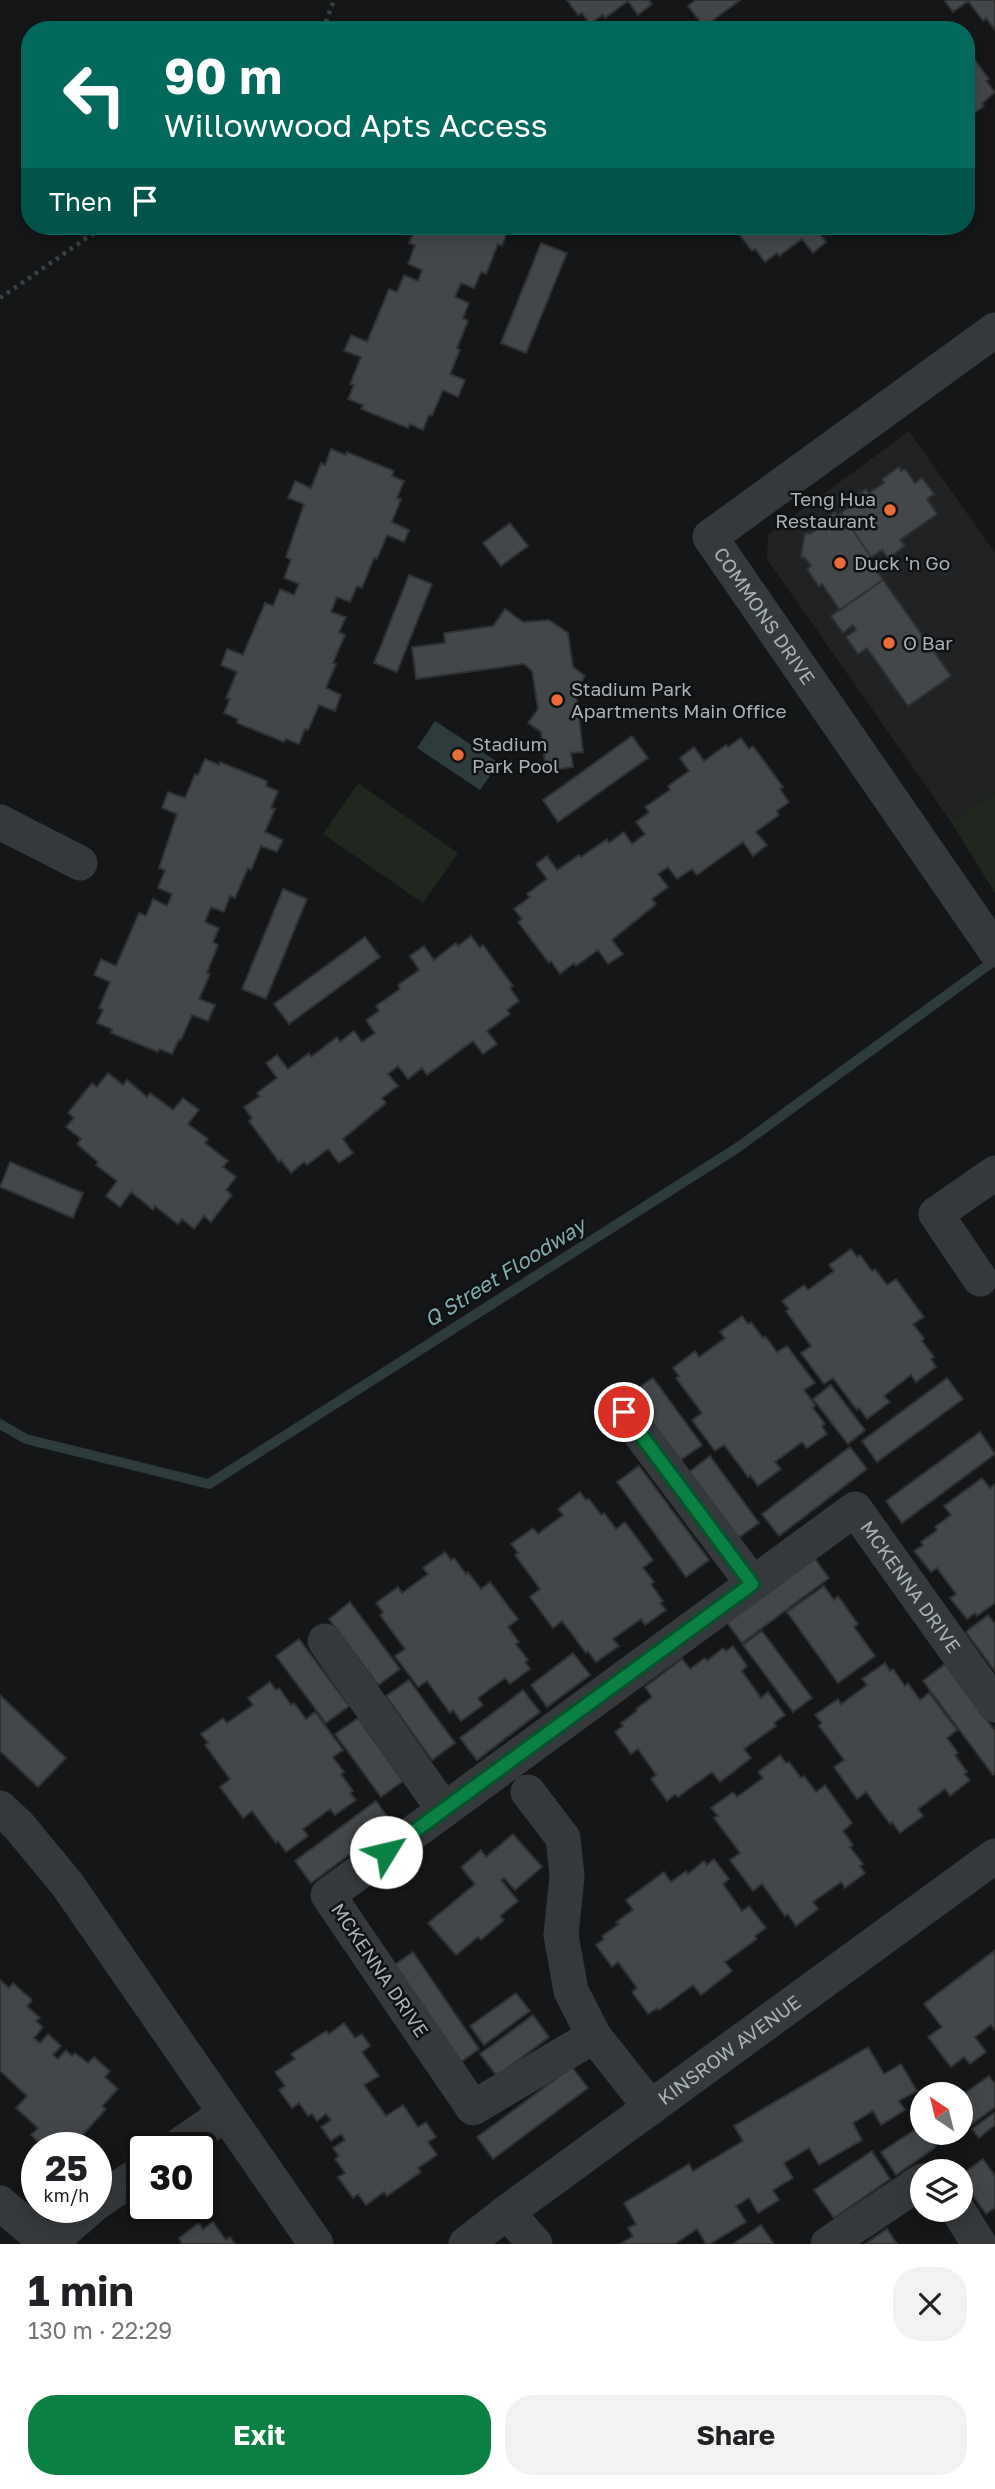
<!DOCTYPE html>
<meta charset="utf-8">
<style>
:root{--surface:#fff;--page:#f2f2f2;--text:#202124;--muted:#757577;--accent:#0b8043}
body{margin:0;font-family:"Golos Text",sans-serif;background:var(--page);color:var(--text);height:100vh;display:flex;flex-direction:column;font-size:26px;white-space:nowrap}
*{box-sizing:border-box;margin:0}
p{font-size:23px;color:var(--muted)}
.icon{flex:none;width:38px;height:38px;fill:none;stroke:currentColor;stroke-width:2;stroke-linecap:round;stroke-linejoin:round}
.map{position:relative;height:2244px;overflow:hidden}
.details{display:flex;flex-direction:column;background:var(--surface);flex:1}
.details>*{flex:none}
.hud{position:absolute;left:21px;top:21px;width:954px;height:214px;border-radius:28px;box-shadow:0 4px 18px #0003;background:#00695c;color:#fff;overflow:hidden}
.needle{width:46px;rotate:325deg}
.fabs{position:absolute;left:910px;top:2082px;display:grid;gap:14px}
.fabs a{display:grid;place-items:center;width:63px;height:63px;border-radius:50%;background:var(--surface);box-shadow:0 4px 18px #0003;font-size:35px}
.speed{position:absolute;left:21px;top:2132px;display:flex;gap:14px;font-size:35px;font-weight:700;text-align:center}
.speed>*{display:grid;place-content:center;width:91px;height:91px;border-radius:50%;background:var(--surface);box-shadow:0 4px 18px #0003;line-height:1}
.speed small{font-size:18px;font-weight:400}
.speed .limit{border:4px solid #111;border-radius:10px;background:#fff;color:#111}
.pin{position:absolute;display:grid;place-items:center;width:60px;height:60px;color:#fff;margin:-30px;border:4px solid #fff;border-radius:50%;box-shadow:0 2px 7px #0007}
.me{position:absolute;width:77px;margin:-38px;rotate:54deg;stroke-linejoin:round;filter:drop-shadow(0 0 5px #0008)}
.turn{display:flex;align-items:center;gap:24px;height:147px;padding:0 28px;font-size:32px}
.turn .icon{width:91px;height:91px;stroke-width:2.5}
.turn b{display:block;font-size:49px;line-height:60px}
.then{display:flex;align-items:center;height:66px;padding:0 28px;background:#0003;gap:14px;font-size:26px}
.round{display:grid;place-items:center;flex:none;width:74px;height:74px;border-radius:28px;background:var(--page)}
.overview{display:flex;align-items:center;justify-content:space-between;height:119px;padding:0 28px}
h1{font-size:42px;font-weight:700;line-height:52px}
.cta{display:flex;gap:14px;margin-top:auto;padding:14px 28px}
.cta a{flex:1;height:80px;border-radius:28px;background:var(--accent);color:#fff;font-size:28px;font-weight:700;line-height:80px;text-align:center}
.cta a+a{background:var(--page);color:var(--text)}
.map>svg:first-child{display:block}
</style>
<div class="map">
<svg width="995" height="2244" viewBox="0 0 995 2244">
<rect width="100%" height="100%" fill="#151617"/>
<path fill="#212224" d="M909,431L995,553V792L951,822L767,559L768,535Z"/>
<path fill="#21271f" d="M358,783L458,853L423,903L323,834Z
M995,792V893L951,822Z"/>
<path fill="#2e3b3c" d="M435,721L499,763L480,790L417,748Z"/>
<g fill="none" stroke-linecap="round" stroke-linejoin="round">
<path stroke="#2e3b3c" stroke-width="10" d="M0,1424L26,1439L209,1484L737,1148L995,960"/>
</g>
<path fill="#44474a" stroke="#2f3133" stroke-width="2" d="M567,0H648L652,4L638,15L628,1L605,18L603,15L590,24L582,13L578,15Z
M696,0H740L704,27L688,6Z
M946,0H995V30L986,18L983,21L968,1L953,12L945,1Z
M966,48L989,79L986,81L995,92L982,104L984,106L966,119Z
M966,127L973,136L966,142Z
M417,226H509L502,246L498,244L486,274L481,272L474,288L461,283L455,297L469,303L463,318L468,321L457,348L460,350L450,374L465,380L458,397L443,390L432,416L429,415L423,430L410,424L408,428L361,409L363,405L348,399L354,385L350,384L361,357L344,351L351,335L367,342L389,289L397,292L404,275L418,281L422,270L408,264L415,245L409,243Z
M733,226H820L816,229L826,242L813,253L802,239L779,256L777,253L765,262L755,249L752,251Z
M541,243L567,253L526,353L501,343Z
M331,449L346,455L347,452L394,471L392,476L404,481L397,498L401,499L392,522L409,530L404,542L387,535L377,559L374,558L362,588L357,586L350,602L337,597L331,612L346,617L339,632L345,635L333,663L336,664L326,688L341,695L335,711L319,705L308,730L305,729L299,744L286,739L284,742L237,723L238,719L224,713L230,699L226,698L237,672L221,665L227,649L243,655L265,603L273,606L280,589L294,595L299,584L284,578L291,560L286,557L304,504L288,498L295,481L311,488L321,463L325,465Z
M899,467L901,471L905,469L915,483L922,478L934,494L927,499L937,514L900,540L905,546L888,558L882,550L871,557L841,513L851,506L848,502L866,489L869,493L884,483L882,479Z
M835,512L837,516L841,513L871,557L868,559L883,580L840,610L822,584L819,587L807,569L811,566L805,558L801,557L805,533L810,534L817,529L815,526Z
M510,523L528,546L501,566L483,543Z
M409,575L432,584L397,672L374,663Z
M883,580L951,676L908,706L867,648L858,654L846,637L856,630L853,625L843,633L831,616Z
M505,609L523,622L549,620L568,633L573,667L585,676L576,690L583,752L571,753L573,767L546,771L541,732L528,723L538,709L532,671L524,664L416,679L412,647L445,643L444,633L493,626Z
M632,736L648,758L558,822L543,800Z
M741,738L749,749L753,746L783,787L780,789L789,802L777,811L779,815L756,832L767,845L753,856L743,842L697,875L692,869L677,879L668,867L658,874L668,887L652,899L656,904L612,940L623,954L608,964L598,950L576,966L574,963L560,974L551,961L549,963L518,922L522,919L514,909L530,897L527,894L547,879L536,864L547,856L557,870L579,855L581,857L607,839L609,843L624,832L632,844L645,834L636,822L649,812L645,807L670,790L668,786L689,771L680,758L694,747L704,761L726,745L728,747Z
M205,759L219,765L220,762L267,781L266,786L278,791L271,808L275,809L265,832L283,840L277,852L261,846L251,870L248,868L235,898L230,896L224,912L211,907L205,922L219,928L213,942L218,945L207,973L210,974L199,999L215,1005L208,1021L192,1015L181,1040L179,1039L172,1054L159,1049L158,1052L111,1033L112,1029L97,1023L103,1010L99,1008L110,982L94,975L101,959L116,966L139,913L146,916L153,899L167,906L172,894L158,888L165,870L159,868L177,814L162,808L168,792L185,798L195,774L198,775Z
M283,889L307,899L266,999L242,989Z
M471,936L480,948L483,945L513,986L510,988L519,1001L507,1010L510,1014L487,1031L497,1044L483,1054L473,1041L427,1075L422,1068L408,1079L398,1066L388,1074L398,1086L382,1098L386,1103L343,1139L353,1153L339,1163L328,1149L307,1165L304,1162L291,1173L281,1160L279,1162L249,1121L252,1118L244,1107L260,1096L257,1093L277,1078L266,1063L277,1055L288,1069L309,1053L311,1057L337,1037L340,1042L354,1031L362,1042L375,1033L366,1020L379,1011L376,1006L400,989L398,985L419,970L410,956L424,946L434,960L456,943L458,946Z
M365,937L380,957L289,1024L274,1004Z
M108,1073L123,1085L127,1080L147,1097L150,1093L173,1110L183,1098L199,1110L188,1124L208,1139L205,1143L228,1161L223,1167L236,1177L226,1190L232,1195L211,1222L204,1216L194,1229L182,1219L178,1224L155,1206L153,1210L131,1192L120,1207L106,1196L117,1181L96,1165L98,1162L77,1144L81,1139L66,1127L74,1118L68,1113L92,1083L97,1087Z
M10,1162L83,1193L73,1218L0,1187Z
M851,1249L857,1257L860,1255L872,1271L875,1269L887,1285L896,1279L924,1317L913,1324L924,1338L922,1341L934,1357L931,1359L936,1367L916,1382L911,1375L884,1396L890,1402L867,1419L859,1408L857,1410L833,1378L824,1384L801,1353L811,1346L786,1311L789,1309L782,1301L804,1285L808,1290L834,1271L829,1265Z
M742,1316L748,1324L751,1322L763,1338L765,1336L777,1352L787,1346L815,1383L804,1390L815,1405L813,1408L825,1424L822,1426L827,1434L807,1448L802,1442L775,1462L781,1469L758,1486L750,1475L748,1477L724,1445L715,1451L692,1420L702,1413L676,1378L679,1376L673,1368L695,1351L699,1357L725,1338L720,1332Z
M653,1378L702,1445L679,1461L630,1394Z
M947,1378L963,1399L877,1462L862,1441Z
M831,1385L865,1430L848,1444L813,1399Z
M980,1432L995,1454L902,1523L886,1501Z
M850,1447L867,1469L779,1536L762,1514Z
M710,1456L759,1523L737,1539L688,1473Z
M639,1466L709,1560L686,1577L617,1482Z
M982,1478L990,1488L995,1484V1603L977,1616L975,1613L967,1619L950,1598L956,1594L937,1568L931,1572L914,1551L923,1545L921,1542L937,1530L935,1527L951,1515L944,1506Z
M580,1492L586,1500L589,1499L601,1515L604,1513L616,1529L625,1522L653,1560L643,1568L654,1582L651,1584L663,1601L660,1603L666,1610L645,1625L641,1619L613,1639L619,1646L596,1662L588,1651L586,1653L562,1621L553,1628L530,1597L540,1589L515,1555L518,1553L511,1544L533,1528L538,1534L563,1515L558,1509Z
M445,1552L451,1560L454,1558L466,1574L468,1572L481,1589L490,1582L518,1619L508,1627L519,1642L516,1644L528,1660L525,1662L530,1669L510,1684L505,1678L478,1698L483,1705L461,1721L453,1710L450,1713L427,1681L418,1687L395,1656L405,1649L380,1615L383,1612L376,1603L398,1587L402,1593L428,1574L423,1568Z
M813,1556L829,1578L742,1643L726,1621Z
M824,1586L834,1600L838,1596L858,1624L854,1627L875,1656L838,1683L787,1612Z
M350,1602L400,1669L378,1685L329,1619Z
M988,1615L995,1624V1671L966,1632Z
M762,1631L812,1698L793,1712L743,1645Z
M299,1639L349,1706L326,1723L276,1656Z
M733,1646L747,1666L742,1671L761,1698L768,1692L785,1715L774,1723L776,1726L744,1749L751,1758L720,1782L712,1772L678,1797L675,1794L667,1801L651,1779L656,1775L638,1749L631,1754L615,1732L623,1726L621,1723L637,1711L636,1709L652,1697L645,1687L682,1659L690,1669L705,1658L707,1661L723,1648L726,1651Z
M573,1653L590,1675L547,1707L531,1685Z
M885,1663L890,1671L893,1669L905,1686L908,1683L920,1700L929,1693L957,1730L947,1738L958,1753L955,1755L967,1772L964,1774L970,1780L950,1796L945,1789L918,1809L923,1816L900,1833L892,1822L890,1824L866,1792L857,1799L834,1767L844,1760L819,1726L822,1723L815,1715L838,1699L841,1704L867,1685L862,1679Z
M945,1664L995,1731V1774L993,1775L923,1681Z
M409,1680L455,1743L432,1760L386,1696Z
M270,1682L276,1690L279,1688L291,1705L294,1703L306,1719L315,1712L343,1750L333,1757L344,1772L341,1774L353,1791L350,1793L356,1800L335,1815L330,1809L303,1829L308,1836L286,1852L278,1841L276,1843L252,1811L243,1818L220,1787L230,1779L205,1745L208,1743L201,1734L223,1718L227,1723L253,1705L248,1698Z
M523,1690L540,1712L477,1760L460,1738Z
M0,1695L66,1758L38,1787L0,1751Z
M358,1718L403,1781L381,1797L335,1734Z
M780,1755L786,1763L789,1762L801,1778L804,1776L816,1792L825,1785L852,1823L843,1831L853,1845L850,1847L863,1864L860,1866L865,1873L845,1888L841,1882L813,1902L818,1909L796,1926L788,1914L785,1916L762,1884L753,1891L730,1860L740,1853L714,1818L718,1816L711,1808L733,1792L737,1797L763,1778L758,1772Z
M376,1801L392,1823L311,1883L295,1861Z
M513,1834L542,1867L515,1890L504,1878L501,1880L518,1901L500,1916L504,1920L481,1940L478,1937L456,1955L428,1923L475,1884L461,1867L481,1850L486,1857Z
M714,1859L729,1879L723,1884L742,1911L749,1906L766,1928L755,1936L757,1939L725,1962L732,1971L701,1995L693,1985L659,2010L657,2008L648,2014L632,1992L637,1988L618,1962L612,1967L596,1945L604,1939L602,1936L619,1924L616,1922L633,1910L626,1900L664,1872L671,1882L686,1871L688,1874L704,1861L707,1865Z
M995,1950V2030L991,2025L975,2037L986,2052L970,2064L964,2057L951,2067L928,2037L942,2027L924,2004Z
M413,1952L479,2049L457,2065L390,1968Z
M0,1980L9,1988L13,1983L32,2000L27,2006L40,2018L36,2021L43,2027L34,2038L40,2043L48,2034L61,2046L53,2055L58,2059L66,2050L72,2056L75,2053L88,2063L94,2057L110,2071L105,2077L118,2089L102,2106L106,2109L78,2140L75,2137L66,2147H57L48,2139L42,2145L31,2135L38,2128L16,2108L27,2096L0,2071Z
M516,1993L530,2011L484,2045L470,2026Z
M533,2015L549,2037L497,2076L480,2054Z
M344,2023L355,2038L362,2034L370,2046L362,2052L379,2076L364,2085L386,2116L403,2105L418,2127L426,2122L436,2137L428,2142L437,2155L418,2168L421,2172L387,2196L384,2192L366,2205L358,2194L353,2198L338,2177L345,2173L335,2159L339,2156L333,2148L345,2140L341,2134L331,2141L321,2127L331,2120L326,2114L317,2121L312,2114L308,2116L299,2103L292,2108L279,2090L285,2086L275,2072L295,2059L291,2054L326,2031L329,2034Z
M868,2047L884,2074L901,2064L917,2091L899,2101L905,2110L881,2125L873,2111L853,2123L862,2140L819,2165L809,2148L784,2163L793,2178L773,2190L779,2200L758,2213L749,2198L736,2206L746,2222L710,2244H706L697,2229L675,2244H620L633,2236L628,2228L636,2224L624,2203L689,2164L693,2171L743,2141L734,2126Z
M572,2067L588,2088L493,2159L477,2137Z
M989,2076L995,2084V2107L971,2125L961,2111V2096Z
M995,2112V2125L979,2138L972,2129Z
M922,2125V2133H927L936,2147L896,2175L881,2152Z
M872,2151L890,2179L834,2218L814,2190Z
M983,2159L995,2176V2207L986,2214L961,2178V2175Z
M213,2222L226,2240L230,2237L235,2244H182L179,2238L199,2223L203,2229Z
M761,2225L774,2244H733Z
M887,2229L897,2244H865Z"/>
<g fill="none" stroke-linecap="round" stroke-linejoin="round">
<path stroke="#3c4143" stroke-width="4.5" stroke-dasharray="3.5 5" stroke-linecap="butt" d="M323,30L334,0
M0,298L104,226"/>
<g stroke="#36393c" stroke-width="35">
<path id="s1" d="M995,330L710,537L995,950"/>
<path d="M0,822L80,863"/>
<path d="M980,1279L936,1214L995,1173"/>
<path d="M624,1412L753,1584"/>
<path d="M325,1641L444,1810"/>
<path d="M528,1792L563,1838L567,1876L561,1935L571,1991L594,2036"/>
<path d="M0,1808L19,1826L67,1884L316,2244"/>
<path id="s2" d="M651,2108L594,2036L473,2108L328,1895L855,1509L995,1705"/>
<path d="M177,2147L225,2114"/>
<path d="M0,2203L48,2244"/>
<path d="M96,2203L142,2172"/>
<path d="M958,2210L979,2244"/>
<path d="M507,2212L535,2244"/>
<path d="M49,2244L91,2207"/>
<path id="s3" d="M466,2244L507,2212L995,1856"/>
<path d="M828,2244L922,2181"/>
</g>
</g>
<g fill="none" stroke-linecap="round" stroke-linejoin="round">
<g stroke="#07532c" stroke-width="18">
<path id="route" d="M386,1852L752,1584L624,1412"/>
</g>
<use href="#route" stroke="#0b8043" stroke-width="12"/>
</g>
<g fill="#eb6b39" stroke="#101112" stroke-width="2.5">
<circle cx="890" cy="510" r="7"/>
<circle cx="840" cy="563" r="7"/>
<circle cx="889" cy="643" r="7"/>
<circle cx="557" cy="700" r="7"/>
<circle cx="458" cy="755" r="7"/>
</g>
<g text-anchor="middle" stroke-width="5" stroke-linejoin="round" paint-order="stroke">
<g font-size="19" fill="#a7b2b6" stroke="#101112" text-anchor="start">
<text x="876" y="506" text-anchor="end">Teng Hua<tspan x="876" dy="22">Restaurant</tspan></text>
<text x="854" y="570">Duck 'n Go</text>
<text x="903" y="650">O Bar</text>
<text x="571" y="696">Stadium Park<tspan x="571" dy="22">Apartments Main Office</tspan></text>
<text x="472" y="751">Stadium<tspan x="472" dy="22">Park Pool</tspan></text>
</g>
<g font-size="19" fill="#a7b2b6" stroke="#101112">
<text dy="7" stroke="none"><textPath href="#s1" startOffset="448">COMMONS DRIVE</textPath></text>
<text dy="7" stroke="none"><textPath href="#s2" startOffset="1239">MCKENNA DRIVE</textPath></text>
<text transform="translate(380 1970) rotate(56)" y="7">MCKENNA DRIVE</text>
<text dy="7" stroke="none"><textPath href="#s3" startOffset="327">KINSROW AVENUE</textPath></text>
</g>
<g font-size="21" font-style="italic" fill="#80acb0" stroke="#101112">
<text transform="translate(505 1273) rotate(-32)" y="7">Q Street Floodway</text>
</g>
</g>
</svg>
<div class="fabs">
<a><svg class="needle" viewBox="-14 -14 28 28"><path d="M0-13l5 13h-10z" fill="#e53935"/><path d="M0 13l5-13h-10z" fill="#757577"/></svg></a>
<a><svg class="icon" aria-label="layers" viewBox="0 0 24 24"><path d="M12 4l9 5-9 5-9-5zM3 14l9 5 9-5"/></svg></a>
</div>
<div class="speed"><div>25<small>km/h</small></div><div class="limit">30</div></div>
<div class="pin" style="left:624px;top:1412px;background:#d93025"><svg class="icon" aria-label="arrive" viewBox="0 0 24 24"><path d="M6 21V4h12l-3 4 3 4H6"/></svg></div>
<svg class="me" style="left:386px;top:1852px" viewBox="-20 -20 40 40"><circle r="19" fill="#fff"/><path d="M0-13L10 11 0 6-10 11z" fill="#0b8043"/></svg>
<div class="hud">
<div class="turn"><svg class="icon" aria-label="left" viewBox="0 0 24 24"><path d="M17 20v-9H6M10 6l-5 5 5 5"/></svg><div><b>90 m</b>Willowwood Apts Access</div></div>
<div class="then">Then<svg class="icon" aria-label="arrive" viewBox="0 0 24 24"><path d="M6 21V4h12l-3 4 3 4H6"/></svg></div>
</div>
</div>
<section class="details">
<div class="overview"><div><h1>1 min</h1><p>130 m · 22:29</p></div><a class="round"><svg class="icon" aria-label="close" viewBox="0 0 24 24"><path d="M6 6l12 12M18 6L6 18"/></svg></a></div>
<div class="cta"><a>Exit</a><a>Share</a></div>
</section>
